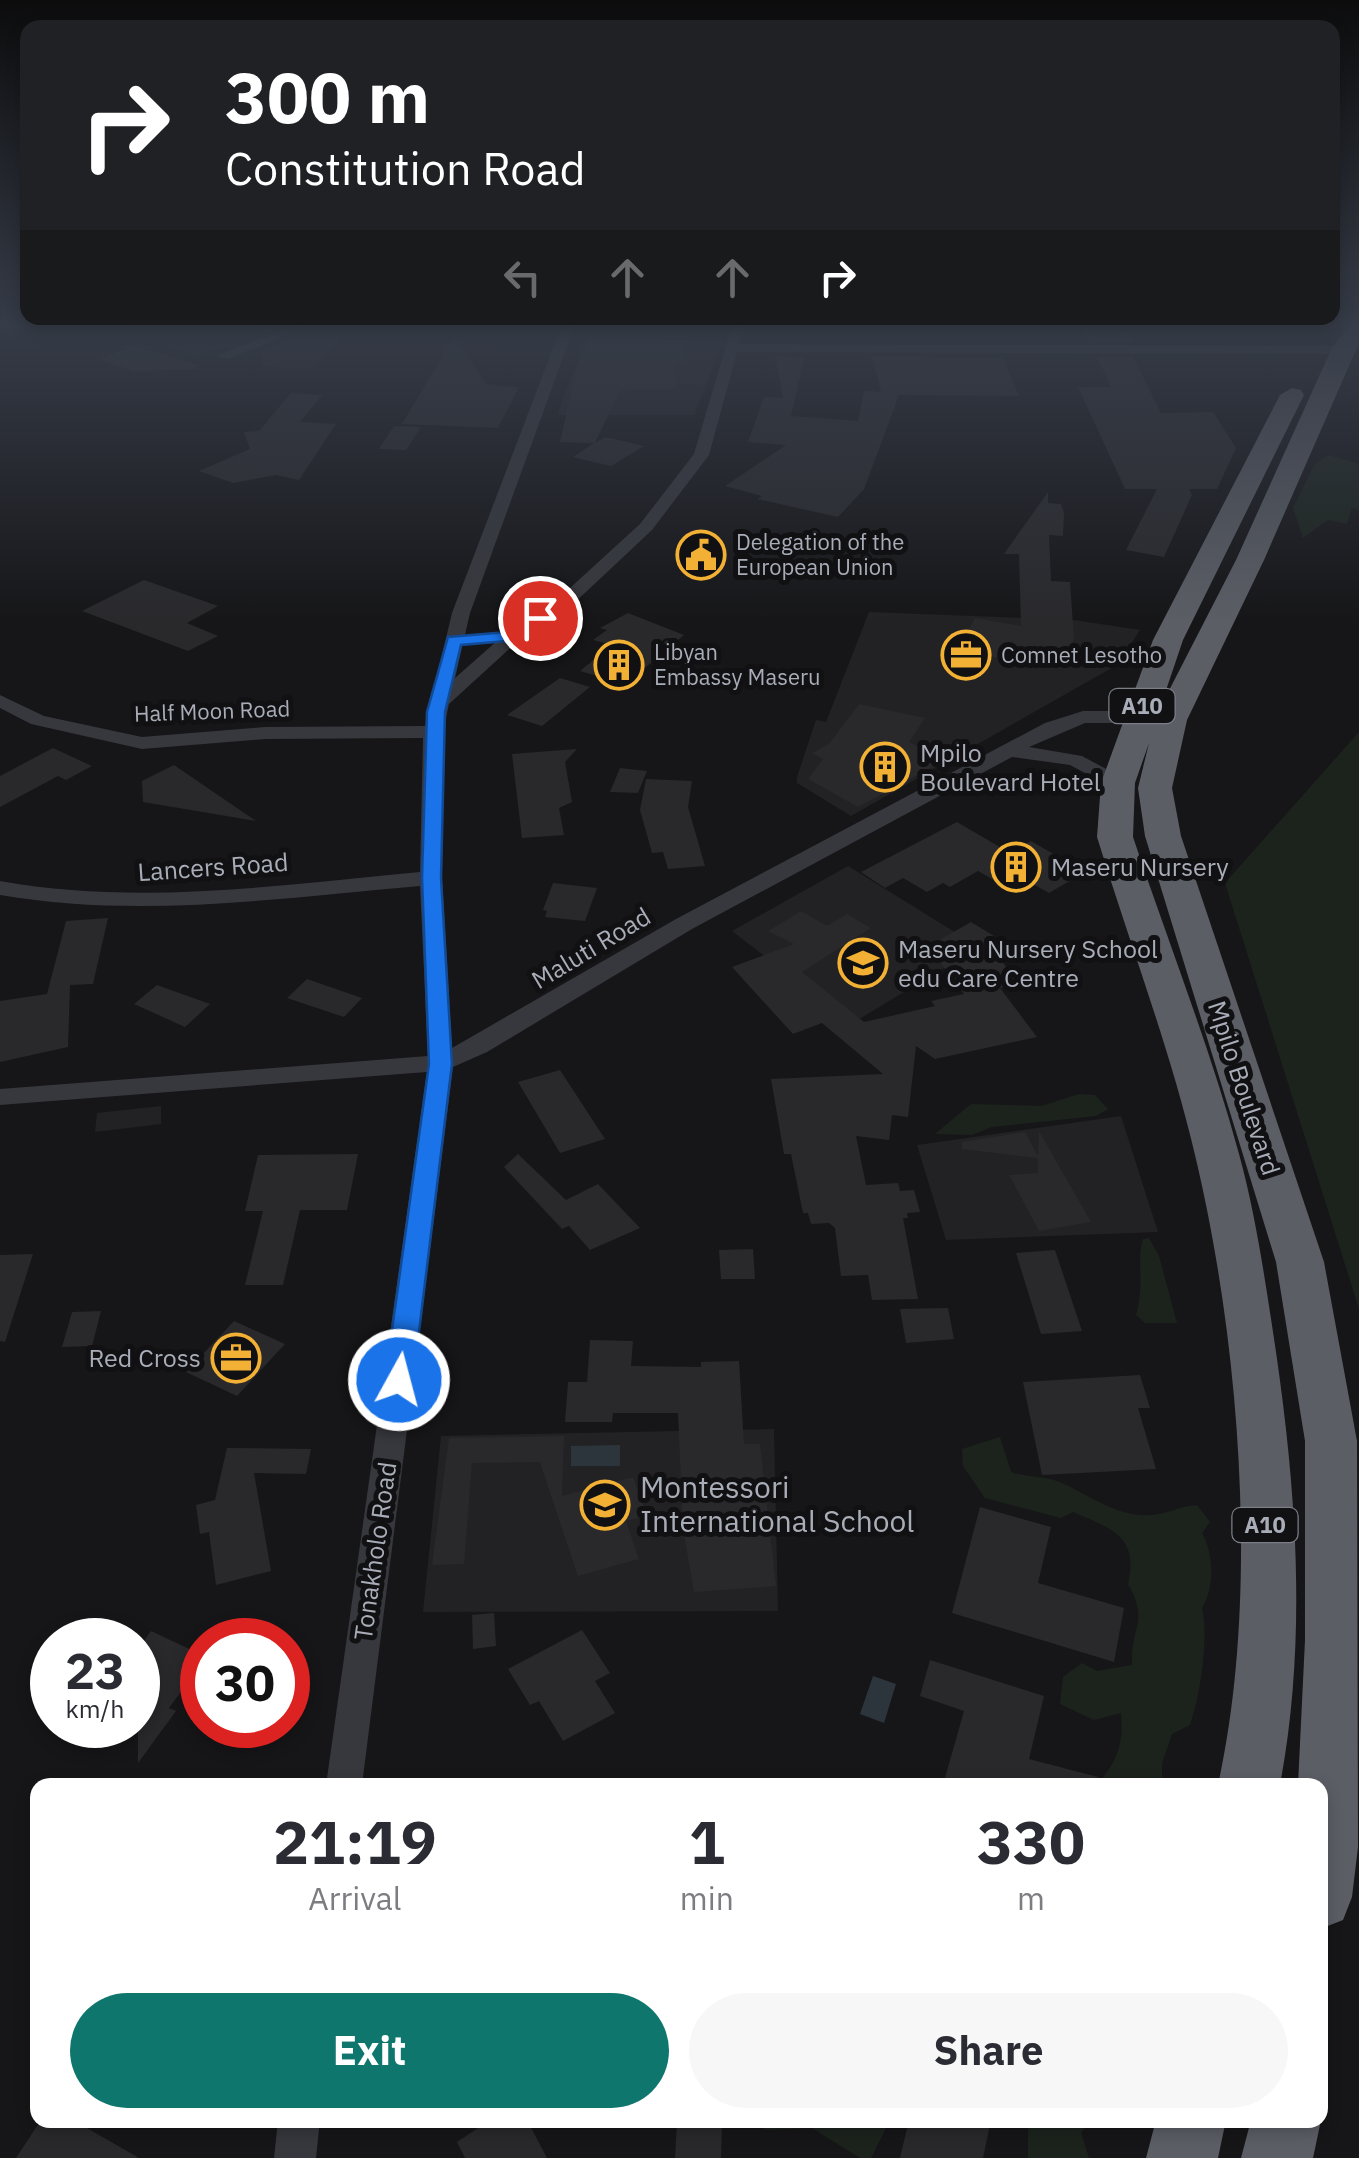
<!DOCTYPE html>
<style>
:root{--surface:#fff;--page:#f7f7f7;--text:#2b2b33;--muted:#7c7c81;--accent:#0f766e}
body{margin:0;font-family:"IBM Plex Sans",sans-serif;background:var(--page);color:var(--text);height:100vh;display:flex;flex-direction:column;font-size:38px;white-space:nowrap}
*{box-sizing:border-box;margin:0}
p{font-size:32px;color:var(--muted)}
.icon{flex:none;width:55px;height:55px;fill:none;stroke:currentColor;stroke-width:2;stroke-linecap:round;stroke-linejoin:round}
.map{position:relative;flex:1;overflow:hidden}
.sheet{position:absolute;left:30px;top:1778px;width:1298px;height:350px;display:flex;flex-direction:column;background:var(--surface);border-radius:20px;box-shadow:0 5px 15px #0003}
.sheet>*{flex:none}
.guide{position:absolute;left:20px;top:20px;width:1320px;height:305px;border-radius:20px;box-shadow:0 5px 15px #0003;background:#202124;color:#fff;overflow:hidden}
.speed{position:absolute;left:30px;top:1618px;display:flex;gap:20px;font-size:50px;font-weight:700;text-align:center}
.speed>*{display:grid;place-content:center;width:130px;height:130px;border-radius:50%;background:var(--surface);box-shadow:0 5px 15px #0003;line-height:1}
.speed small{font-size:25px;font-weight:400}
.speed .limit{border:15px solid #d22;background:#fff;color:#111}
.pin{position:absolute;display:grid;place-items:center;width:85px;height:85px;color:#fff;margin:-42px;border:5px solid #fff;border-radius:50%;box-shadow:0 2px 10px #0007}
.me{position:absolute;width:110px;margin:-55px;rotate:7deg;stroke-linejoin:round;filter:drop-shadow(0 0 8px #0008)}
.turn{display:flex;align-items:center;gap:35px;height:210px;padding:0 40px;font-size:45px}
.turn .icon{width:130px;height:130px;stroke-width:2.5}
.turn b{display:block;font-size:70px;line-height:85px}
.lanes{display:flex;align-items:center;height:95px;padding:0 40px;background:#0003;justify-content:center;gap:50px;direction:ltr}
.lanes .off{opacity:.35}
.eta{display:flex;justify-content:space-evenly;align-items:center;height:170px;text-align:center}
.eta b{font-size:60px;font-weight:700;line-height:70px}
.primary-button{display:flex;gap:20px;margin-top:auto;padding:20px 40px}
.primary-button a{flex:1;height:115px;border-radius:60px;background:var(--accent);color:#fff;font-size:40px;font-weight:700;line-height:115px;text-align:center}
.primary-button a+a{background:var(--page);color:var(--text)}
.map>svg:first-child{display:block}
</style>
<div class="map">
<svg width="1359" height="2158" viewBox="0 0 1359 2158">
<rect width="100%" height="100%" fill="#161618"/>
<path fill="#222225" d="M331,322H358L312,369L263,367L262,351Z
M587,337L723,340L694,415H557Z
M869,612L1074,620L1140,630L1117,665L851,816L797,783V777L816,720L826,722Z
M848,866L979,947L836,1033L793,978L732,931Z
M161,1106V1124L95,1132L97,1113Z
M1121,1116L1158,1232L946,1240L917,1145Z
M774,1429L778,1611L423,1612L441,1436Z"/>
<path fill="#1c231d" d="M98,322H296L197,356Z
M1328,455L1359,464V510L1352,508L1347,524L1328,520L1303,538L1293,508L1314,465Z
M1359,732V1309L1225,883Z
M1079,1094L1095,1095L1108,1109L1096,1116L992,1127L972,1135L935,1134L971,1104L1041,1106Z
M1149,1238L1159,1256L1177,1323H1145L1136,1315C1145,1286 1136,1259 1143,1239Z
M1000,1437L1011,1472C1026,1477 1043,1476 1057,1481C1088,1493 1115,1518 1152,1515C1166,1514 1181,1506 1197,1505L1210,1522L1202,1533C1214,1556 1215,1586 1202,1608C1209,1638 1200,1696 1190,1725L1172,1734L1162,1763V1785H1097C1117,1761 1124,1745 1121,1713L1094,1720L1060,1704L1063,1677L1082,1663L1097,1671L1132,1665C1130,1627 1150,1623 1128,1584C1139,1537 1113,1529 1073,1512L1061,1518L985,1498L963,1466L962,1449Z
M745,2120H890L871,2158H860L812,2128L767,2130Z
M1028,2120H1091L1081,2133L1089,2158H1028Z"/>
<path fill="#2c353c" d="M620,1445V1466H571V1446Z
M873,1676L896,1684L884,1723L860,1714Z"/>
<path fill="#29292c" d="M1080,324L1124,325L1134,342L1089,341Z
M454,337L487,385L519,387L498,428L402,424Z
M590,340H686L683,363H675L677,389L620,390L595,443L605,437L644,446L611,466L573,457L594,443L560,442L576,370Z
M135,346L197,365V369L133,371L99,360Z
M775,356L804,358L791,416L858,421L864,391L881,392L872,357L1003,358L1019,396L899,395L864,489L838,517L757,499L762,496L725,486L786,445L748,442L764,397L783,398Z
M1097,357H1133L1161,413L1213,412L1236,448L1217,489H1189L1192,495L1164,557L1126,550L1157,489H1125L1078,387H1111Z
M291,393L322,395L300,422L336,424L299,480L276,475L233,483L199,471L250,449L244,432L259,431Z
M394,426L421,427L406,450L379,449Z
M1048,492V503L1061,504L1064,513L1063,536L1049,535L1051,581L1070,582L1074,639L1062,668L957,651L975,618L1021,626L1019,554H1004Z
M144,580L218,606L187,623L218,636L188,651L82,611Z
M628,613L684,635L626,684L580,671L612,645L593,640L607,630L600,628Z
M560,678L590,687L542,726L507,715Z
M859,704L925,718L909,742L945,760L858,807L808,779L823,759L812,753L829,744Z
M53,748L92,766L66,780L58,776L0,807V776Z
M577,749L565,762L572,802L559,808L564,835L522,838L512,754Z
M174,765L256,821L143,802L142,781Z
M620,768L647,771L638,793L610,792Z
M646,779L692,781L688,807L705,866L668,869L663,852L652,853L640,810Z
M957,822L1010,853L1031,841L1069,863L1056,870L1073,879L1049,893L1015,874L999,883L978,871L950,887L943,883L927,892L903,878L885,888L861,872Z
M553,883L597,888L585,921L545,917L547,911L543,910Z
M801,911L827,926L847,914L871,928L802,972L864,1022L935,1006L931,1001L964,994L940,962L922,950L971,922L994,936L986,940L1019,984L1000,988L1037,1037L935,1059L916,1046L908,1117L892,1115L889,1140L856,1136L866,1185L898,1183L900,1191L914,1190L920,1212L907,1213L908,1218H903L918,1299L872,1300L868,1275L841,1276L835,1228L829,1223L811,1224L808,1213H803L791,1154H784L771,1079L883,1074L822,1023L793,1034L732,967L794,944L768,931Z
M108,918L93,984L70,985L68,1047L0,1062V1001L47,994L66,921Z
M307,979L362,998L344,1017L287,998Z
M157,985L210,1004L185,1027L134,1004Z
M560,1070L605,1139L560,1153L518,1082Z
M1039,1131L1091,1222L1039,1231L1009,1175L1038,1173V1158L962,1149V1142L1025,1132L1038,1156Z
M358,1154L347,1210H300L283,1285H245L263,1211H245L258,1155Z
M518,1154L566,1200L598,1184L640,1228L590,1250L569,1226L562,1229L504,1167Z
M753,1249L755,1279H721L719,1250Z
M1055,1250L1082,1331L1041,1334L1016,1253Z
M33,1254L5,1342L0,1341V1255Z
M948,1308L954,1339L906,1343L900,1309Z
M101,1311L92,1346L62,1347L72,1312Z
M234,1321L285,1344L237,1396L186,1372Z
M590,1340L633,1341L631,1366L701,1367V1362L739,1361L744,1444H760L776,1586L694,1592L683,1528L678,1413H613L612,1422H565L568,1382H587Z
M1140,1375L1150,1408H1138L1156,1469L1042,1475L1023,1382Z
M564,1436L562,1496L633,1477L647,1516L626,1521L639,1559L578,1576L540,1462L472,1463L464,1564L432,1565L449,1438Z
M227,1448L311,1449L306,1474L254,1473L271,1571L216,1585L209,1532L200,1534L196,1505L215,1500Z
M980,1507L1051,1527L1038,1583L1124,1608L1114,1662L952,1613Z
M494,1613L496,1646L473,1649L472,1615Z
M582,1630L610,1673L595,1681L615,1713L563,1741L539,1701L530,1705L508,1669Z
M151,1631L202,1655V1663L169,1708L176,1711L138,1763V1649Z
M930,1660L1044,1696L1029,1759L1098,1777L1097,1785H943L964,1711L920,1696Z
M41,2120H73L139,2158H16Z
M490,2120H527L547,2158H465L457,2142Z
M909,2120H991L983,2158H900Z
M677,2122L722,2125L721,2158H675Z"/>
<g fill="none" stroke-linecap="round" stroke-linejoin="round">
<path fill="#37383d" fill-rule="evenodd" d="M305,322H323L227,359L215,356Z
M563,322H576L470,613L455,678L506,633L559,598L640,524L694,454L733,322H746L739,344L1343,346L1350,350L1343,354L737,352L709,455L652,530L571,606L518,641L449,704L443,732L442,878L452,1048L676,919L1045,723L1083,711H1156L1166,717L1156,723H1085L1029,747L1082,756L1125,779V787H1111L1070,765L1012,757L692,929L487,1052L453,1067L362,1785H326L427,1072L0,1105V1089L428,1056L420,886C280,898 140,919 0,895V881C140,906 280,885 420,872L423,738L265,739L142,749L31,724L0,708V695L44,716L142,737L265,727L425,726L452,613Z
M278,2120H320L316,2158H274Z"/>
<path fill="#5b5e65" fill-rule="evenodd" d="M1351,322H1359V343L1264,560L1187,720L1172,788L1181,836L1324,1262L1357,1441L1358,1847L1352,1897L1343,1920L1320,1929V1785H1298L1305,1640V1441L1276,1262L1145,836L1138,788L1149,743L1135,783L1133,837C1168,942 1210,1047 1239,1154C1255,1212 1264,1273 1273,1332C1296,1482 1308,1636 1280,1785H1218C1260,1596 1240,1343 1195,1155C1170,1048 1129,942 1097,837L1101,783L1153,640L1280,395L1292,388L1301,390L1304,395L1183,640L1160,708L1236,560L1331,350Z
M1320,2117L1321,2120L1313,2158H1241L1251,2120Z
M1156,2120H1226L1218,2158H1146Z"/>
</g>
<linearGradient id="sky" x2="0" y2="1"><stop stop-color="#0c0c0d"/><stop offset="0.52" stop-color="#363c48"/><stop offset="1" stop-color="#363c48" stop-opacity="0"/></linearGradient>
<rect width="1359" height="624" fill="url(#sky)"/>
<path fill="#1a73e8" stroke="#114b97" stroke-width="2.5" d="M535,614L549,618L518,640L461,645L445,712L441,878L452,1064L413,1380L399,1391L385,1380L429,1064L422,878L427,712L448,637L508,632Z"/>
<defs>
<g id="civic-ring" transform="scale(2.5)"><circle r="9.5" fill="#111113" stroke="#f2b134" stroke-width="1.5"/><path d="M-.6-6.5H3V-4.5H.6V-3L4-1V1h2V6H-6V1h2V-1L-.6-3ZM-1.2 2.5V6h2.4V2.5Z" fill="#f2b134"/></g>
<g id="office-ring" transform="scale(2.5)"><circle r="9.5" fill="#111113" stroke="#f2b134" stroke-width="1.5"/><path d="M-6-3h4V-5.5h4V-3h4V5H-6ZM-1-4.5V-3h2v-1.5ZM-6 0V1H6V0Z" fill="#f2b134"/></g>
<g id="building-ring" transform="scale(2.5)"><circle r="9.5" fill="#111113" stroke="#f2b134" stroke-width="1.5"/><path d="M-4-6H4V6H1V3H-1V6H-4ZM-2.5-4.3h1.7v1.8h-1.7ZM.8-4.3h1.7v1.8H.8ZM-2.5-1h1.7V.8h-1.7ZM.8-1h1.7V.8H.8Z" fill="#f2b134"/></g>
<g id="school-ring" transform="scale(2.5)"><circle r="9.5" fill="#111113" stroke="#f2b134" stroke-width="1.5"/><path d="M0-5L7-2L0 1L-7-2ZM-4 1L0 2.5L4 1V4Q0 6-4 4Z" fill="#f2b134"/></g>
</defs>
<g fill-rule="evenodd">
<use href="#civic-ring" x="701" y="555"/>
<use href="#office-ring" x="966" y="655"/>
<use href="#building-ring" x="619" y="665"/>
<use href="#building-ring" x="885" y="767"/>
<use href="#building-ring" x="1016" y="867"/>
<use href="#school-ring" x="863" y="963"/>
<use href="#office-ring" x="236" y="1358"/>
<use href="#school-ring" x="605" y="1505"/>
</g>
<g text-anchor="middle" stroke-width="10" stroke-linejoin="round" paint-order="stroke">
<g font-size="22" fill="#a8adb8" stroke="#111113" text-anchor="start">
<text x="736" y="550">Delegation of the<tspan x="736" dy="25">European Union</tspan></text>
<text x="654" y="660">Libyan<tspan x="654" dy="25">Embassy Maseru</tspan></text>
<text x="1001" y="663">Comnet Lesotho</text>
</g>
<g fill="#111113" stroke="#7b7e86" stroke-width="2.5">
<rect x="1109.5" y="689" width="65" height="34" rx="8"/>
<rect x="1232.5" y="1508" width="65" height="34" rx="8"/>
</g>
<g font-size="22" font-weight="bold" fill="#a8adb8">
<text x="1142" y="714">A10</text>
<text x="1265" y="1533">A10</text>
</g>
<g font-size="22" fill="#a8adb8" stroke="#111113">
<text transform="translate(212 711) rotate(-2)" y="8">Half Moon Road</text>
</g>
<g font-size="25" fill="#a8adb8" stroke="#111113" text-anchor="start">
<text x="920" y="762">Mpilo<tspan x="920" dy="29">Boulevard Hotel</tspan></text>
<text x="1051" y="876">Maseru Nursery</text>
<text x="898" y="958">Maseru Nursery School<tspan x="898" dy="29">edu Care Centre</tspan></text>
<text x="201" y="1367" text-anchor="end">Red Cross</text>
</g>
<g font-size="25" fill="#a8adb8" stroke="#111113">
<text transform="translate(213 867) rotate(-4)" y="9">Lancers Road</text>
<text transform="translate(591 948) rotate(-31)" y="9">Maluti Road</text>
<text transform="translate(1244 1088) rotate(72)" y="9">Mpilo Boulevard</text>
<text transform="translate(375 1551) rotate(-82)" y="9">Tonakholo Road</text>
</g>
<g font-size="30" fill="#a8adb8" stroke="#111113" text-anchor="start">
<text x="640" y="1498">Montessori<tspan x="640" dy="34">International School</tspan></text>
</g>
</g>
</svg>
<div class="speed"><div>23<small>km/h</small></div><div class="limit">30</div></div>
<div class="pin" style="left:540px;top:618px;background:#d93025"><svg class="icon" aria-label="arrive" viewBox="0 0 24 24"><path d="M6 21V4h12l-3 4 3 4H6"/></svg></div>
<svg class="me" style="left:399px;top:1380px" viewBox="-20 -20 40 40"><circle r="17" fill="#1a73e8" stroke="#fff" stroke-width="3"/><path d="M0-11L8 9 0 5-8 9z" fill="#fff"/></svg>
<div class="guide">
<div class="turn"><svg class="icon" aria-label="right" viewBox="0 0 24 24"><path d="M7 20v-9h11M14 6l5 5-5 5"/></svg><div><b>300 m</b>Constitution Road</div></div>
<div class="lanes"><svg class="icon off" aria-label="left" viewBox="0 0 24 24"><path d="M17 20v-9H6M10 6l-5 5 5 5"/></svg><svg class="icon off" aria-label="ahead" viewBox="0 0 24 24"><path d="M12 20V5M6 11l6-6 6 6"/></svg><svg class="icon off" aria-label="ahead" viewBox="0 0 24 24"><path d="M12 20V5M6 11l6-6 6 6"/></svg><svg class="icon" aria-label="right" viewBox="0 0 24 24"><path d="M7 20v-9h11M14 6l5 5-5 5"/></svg></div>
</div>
<section class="sheet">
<div class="eta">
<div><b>21:19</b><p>Arrival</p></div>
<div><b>1</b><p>min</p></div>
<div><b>330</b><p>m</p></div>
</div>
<div class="primary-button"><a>Exit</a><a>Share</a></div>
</section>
</div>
